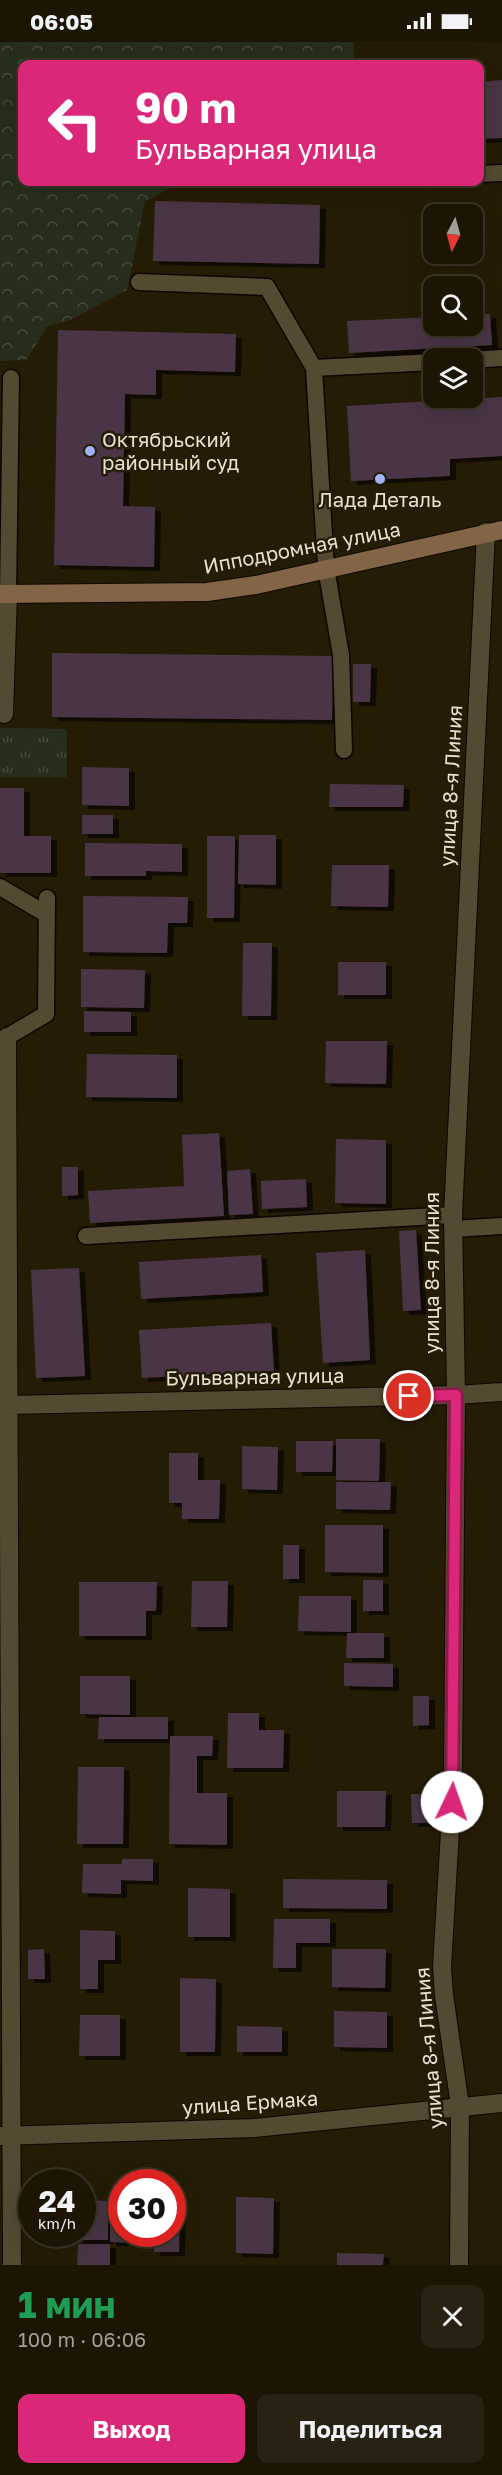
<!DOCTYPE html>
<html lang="ru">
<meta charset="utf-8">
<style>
:root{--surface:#1c1504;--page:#292213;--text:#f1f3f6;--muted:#a09f9a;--line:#3a3426;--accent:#db2777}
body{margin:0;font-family:"Golos Text",sans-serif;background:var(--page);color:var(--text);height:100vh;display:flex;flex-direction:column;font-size:22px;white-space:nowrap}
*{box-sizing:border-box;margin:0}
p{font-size:20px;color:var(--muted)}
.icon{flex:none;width:33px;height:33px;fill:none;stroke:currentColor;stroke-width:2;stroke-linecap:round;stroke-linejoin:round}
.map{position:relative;height:2223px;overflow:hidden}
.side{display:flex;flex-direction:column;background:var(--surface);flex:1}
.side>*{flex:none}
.hud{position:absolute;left:18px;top:18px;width:466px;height:126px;border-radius:12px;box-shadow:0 6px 24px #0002,0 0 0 2px var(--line);background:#db2777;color:#fff;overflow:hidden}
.needle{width:39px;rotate:186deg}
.buttons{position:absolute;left:423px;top:162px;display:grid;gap:12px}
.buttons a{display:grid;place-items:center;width:60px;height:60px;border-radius:12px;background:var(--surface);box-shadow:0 6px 24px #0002,0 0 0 2px var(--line);font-size:30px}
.speed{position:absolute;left:18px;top:2127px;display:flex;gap:12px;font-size:30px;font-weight:700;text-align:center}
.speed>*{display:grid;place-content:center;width:78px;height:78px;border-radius:50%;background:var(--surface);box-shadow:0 6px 24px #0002,0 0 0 2px var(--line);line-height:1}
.speed small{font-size:15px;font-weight:400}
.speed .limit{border:9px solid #d22;background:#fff;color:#111}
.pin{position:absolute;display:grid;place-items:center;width:51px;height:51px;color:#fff;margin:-26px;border:3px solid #fff;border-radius:50%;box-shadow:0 2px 6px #0007}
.me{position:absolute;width:66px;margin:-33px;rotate:3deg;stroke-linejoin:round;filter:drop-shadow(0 0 4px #0008)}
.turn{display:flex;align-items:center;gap:21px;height:126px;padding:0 18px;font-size:27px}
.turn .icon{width:78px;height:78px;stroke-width:2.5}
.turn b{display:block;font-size:42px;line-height:51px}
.round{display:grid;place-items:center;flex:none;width:63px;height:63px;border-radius:12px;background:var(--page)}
.headline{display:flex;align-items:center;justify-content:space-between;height:102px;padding:0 18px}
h1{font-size:36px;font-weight:700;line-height:45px;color:#1e9e55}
.primary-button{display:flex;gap:12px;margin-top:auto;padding:12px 18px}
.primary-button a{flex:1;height:69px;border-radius:12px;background:var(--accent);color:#fff;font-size:24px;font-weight:700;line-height:69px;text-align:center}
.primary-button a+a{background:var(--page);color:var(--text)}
.status{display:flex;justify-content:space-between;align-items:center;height:42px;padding:0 30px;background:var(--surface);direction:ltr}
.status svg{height:16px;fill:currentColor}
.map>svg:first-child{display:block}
</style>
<div class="status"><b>06:05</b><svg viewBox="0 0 49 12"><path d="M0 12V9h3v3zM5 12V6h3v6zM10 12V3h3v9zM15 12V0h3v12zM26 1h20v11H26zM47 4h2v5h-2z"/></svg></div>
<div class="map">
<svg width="502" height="2223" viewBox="0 0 502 2223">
<defs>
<pattern id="grass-tufts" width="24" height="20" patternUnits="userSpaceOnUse" patternTransform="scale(1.5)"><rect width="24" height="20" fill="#262e1b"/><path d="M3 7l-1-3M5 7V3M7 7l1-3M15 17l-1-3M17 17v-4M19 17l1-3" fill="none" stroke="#464c3b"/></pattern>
<pattern id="park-crowns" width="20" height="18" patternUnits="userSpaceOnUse" patternTransform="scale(1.5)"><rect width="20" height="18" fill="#262e1b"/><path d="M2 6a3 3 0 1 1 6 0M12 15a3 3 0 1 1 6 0" fill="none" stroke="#464c3b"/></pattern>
<filter id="shadow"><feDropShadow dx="6" dy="4" stdDeviation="0" flood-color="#0009"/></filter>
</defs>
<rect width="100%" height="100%" fill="#251c05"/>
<path fill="url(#grass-tufts)" d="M0,686L67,687V735H0Z"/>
<path fill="url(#park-crowns)" d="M0,0H354V22H22V140H181L145,160L127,248L68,279L48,284L26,318L0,319Z"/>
<path fill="#4a3545" filter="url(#shadow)" d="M502,38V96L480,97V40Z
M155,159L320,163L319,222L153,219Z
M490,272L492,303L349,311L347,279L434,275V284H472V273Z
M58,288L236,292L235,330L156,328V353L125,352L123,464L155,465L154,525L54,523Z
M502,355V414L450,417V434L351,439L347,364Z
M52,611L333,614L332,678L52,675Z
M353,622H371L370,660H353Z
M82,725L129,726V764L82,763Z
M330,742L404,743L403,765H329Z
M0,746H24V794H51V831H0Z
M82,773H113V792H82Z
M239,793H276V843L238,842Z
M207,794H235L234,876H207Z
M85,801L182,802V830L146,829V834H85Z
M332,823H389L388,865L331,864Z
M83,854L188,855L187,881H168L167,911L83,910Z
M243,901H272L271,974H242Z
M338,920H386V953H338Z
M81,927L145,928L144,966L81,965Z
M84,969L131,970V990H84Z
M326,999H387L386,1042L325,1041Z
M87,1012L177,1013V1056L86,1055Z
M219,1091L224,1174L90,1181L88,1149L184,1144L182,1093Z
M336,1097L386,1098V1162L335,1161Z
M62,1125H78V1153L62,1154Z
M250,1127L253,1172L229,1173L227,1129Z
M306,1137L307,1165L262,1167L261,1139Z
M416,1188L421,1268L403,1269L399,1189Z
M365,1208L370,1318L323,1321L316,1211Z
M261,1213L263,1250L141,1257L139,1220Z
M79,1226L85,1334L36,1336L31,1228Z
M271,1281L274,1329L142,1336L139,1288Z
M336,1397H380L379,1439L336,1438Z
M296,1399H333L332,1430H296Z
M242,1404L278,1405L277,1448L242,1447Z
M169,1411H198V1438H220L219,1477H182V1461H169Z
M336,1440H391L390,1468L336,1467Z
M325,1483H383V1531L325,1530Z
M283,1503H299V1537H283Z
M363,1538H383V1569H363Z
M192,1539H228L227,1585H191Z
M79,1540H157L156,1569H146V1594H79Z
M299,1554H351V1590L298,1589Z
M347,1591H384V1616H346Z
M344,1621L393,1622V1645L344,1644Z
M80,1634H130V1673L80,1672Z
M413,1654H429V1683L413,1684Z
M228,1671H259V1688H284L283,1726H227Z
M99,1675H168V1697H98Z
M170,1694H213L212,1714H197V1751H227V1803L169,1802Z
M78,1725H124L123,1802H77Z
M337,1749H386L385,1785H337Z
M411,1752H428V1781H412Z
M122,1817H153V1839L121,1838V1852L82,1851L83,1822H122Z
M283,1837L387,1838V1867L283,1866Z
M188,1846L230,1847V1895H188Z
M274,1877H330V1901H296V1926H273Z
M80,1888L115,1889V1918H98V1947H80Z
M44,1907L45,1937H28V1908Z
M332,1907H386L385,1946L332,1945Z
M180,1936L216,1937L215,2010H180Z
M334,1969L387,1970V2006L334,2005Z
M80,1973H120V2014H79Z
M237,1984L282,1985V2010H237Z
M236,2155L274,2156L273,2212L236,2211Z
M82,2158L108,2159V2198H78V2192H82Z
M110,2164L122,2165V2192H152V2201L110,2200Z
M172,2168H180L179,2210H154L155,2192H172Z
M78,2202H110V2223H77Z
M337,2211L384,2212L383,2223H337Z"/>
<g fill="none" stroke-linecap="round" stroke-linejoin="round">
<g stroke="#0e0600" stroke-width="19">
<path id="lane" d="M480,132L502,131
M139,240L267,245L314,326
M472,318L502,316
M8,552L11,336
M344,708L341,613L326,526L314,326L434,320
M0,845L46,872
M7,995L46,972L47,856
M453,1187L502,1184
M86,1194L453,1173"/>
</g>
<g stroke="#0e0600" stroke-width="20">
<path id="street" d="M4,672L8,552
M7,995L12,2223
M8,1363L456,1353L502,1350
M0,2094L254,2086L502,2061
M459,2223L460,2064L444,1953L442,1925L453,1737L456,1353L453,1173L486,490"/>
</g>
<g stroke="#0e0600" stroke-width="20">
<path id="secondary" d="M0,552L207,550L256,543L502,488"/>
</g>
<use href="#lane" stroke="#544931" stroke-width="16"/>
<use href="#street" stroke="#544931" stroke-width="18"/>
<use href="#secondary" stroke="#826446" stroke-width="18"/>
</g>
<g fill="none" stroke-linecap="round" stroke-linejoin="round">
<g stroke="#8e194d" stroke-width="15">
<path id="route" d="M409,1354L456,1353L452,1760"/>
</g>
<use href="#route" stroke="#db2777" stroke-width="10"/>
</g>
<g fill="#a0b3fd" stroke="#251c05" stroke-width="2">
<circle cx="90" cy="409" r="6"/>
<circle cx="380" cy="437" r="6"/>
</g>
<g text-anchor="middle" stroke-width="5" stroke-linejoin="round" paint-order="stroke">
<g font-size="20" fill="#e8e1d3" stroke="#251c05" text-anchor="start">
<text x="102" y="405">Октябрьский<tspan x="102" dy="23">районный суд</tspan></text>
<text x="380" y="465" text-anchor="middle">Лада Деталь</text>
</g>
<g font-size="20" fill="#e8e1d3" stroke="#251c05">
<text transform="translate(302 506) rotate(-11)" y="7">Ипподромная улица</text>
<text transform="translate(451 744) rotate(-87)" y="7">улица 8-я Линия</text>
<text transform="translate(432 1231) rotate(-90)" y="7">улица 8-я Линия</text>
<text transform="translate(255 1335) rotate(-1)" y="7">Бульварная улица</text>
<text transform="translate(429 2006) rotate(-95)" y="7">улица 8-я Линия</text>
<text transform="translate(250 2061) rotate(-4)" y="7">улица Ермака</text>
</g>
</g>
</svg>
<div class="buttons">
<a><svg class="needle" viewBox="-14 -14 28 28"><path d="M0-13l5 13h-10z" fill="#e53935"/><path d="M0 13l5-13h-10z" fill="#a09f9a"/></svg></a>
<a><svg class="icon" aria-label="search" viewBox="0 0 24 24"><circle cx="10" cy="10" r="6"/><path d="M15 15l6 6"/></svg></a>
<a><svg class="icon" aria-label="layers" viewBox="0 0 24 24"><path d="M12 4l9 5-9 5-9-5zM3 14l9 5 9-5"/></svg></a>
</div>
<div class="speed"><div>24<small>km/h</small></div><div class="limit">30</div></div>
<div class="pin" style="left:409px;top:1354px;background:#d93025"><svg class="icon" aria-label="arrive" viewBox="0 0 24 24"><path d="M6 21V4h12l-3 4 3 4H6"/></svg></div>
<svg class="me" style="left:452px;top:1760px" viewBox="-20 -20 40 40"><circle r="19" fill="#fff"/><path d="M0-13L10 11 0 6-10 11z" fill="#db2777"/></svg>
<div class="hud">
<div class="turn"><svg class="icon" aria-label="left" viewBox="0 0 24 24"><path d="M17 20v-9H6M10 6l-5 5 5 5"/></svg><div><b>90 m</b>Бульварная улица</div></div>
</div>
</div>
<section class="side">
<div class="headline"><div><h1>1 мин</h1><p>100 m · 06:06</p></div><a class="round"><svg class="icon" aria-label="close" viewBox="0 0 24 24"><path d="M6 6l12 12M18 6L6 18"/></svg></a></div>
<div class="primary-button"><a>Выход</a><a>Поделиться</a></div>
</section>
